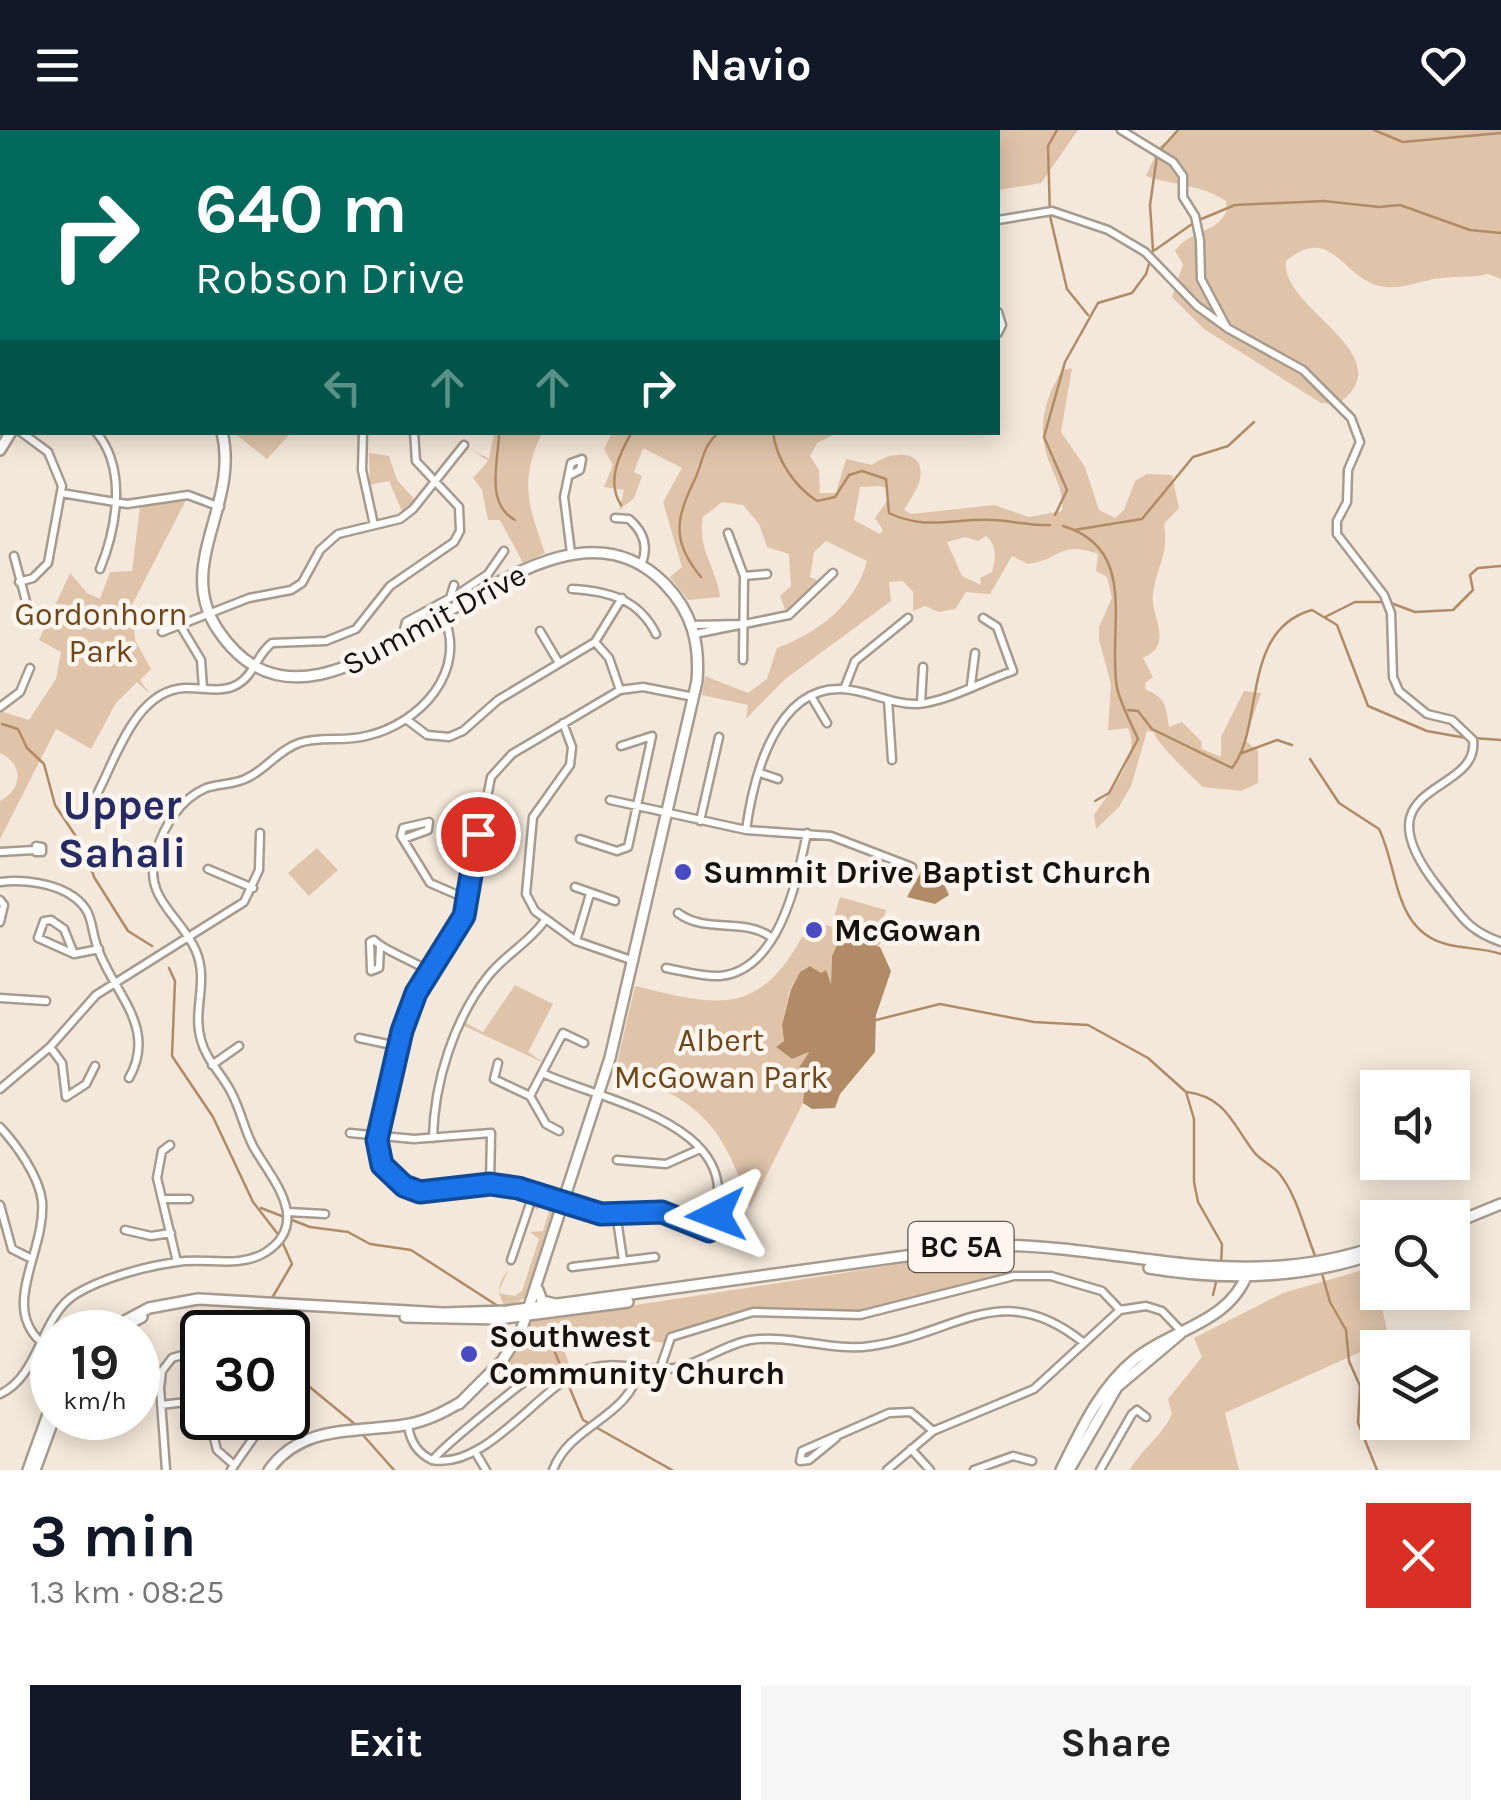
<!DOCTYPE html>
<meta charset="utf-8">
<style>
:root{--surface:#fff;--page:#f6f6f6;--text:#222;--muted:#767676;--accent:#111827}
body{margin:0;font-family:Karla,sans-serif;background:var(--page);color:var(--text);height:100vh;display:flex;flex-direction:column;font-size:38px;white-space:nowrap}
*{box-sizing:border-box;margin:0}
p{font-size:32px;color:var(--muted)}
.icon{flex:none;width:55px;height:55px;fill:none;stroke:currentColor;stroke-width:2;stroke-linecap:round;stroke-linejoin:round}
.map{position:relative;height:1340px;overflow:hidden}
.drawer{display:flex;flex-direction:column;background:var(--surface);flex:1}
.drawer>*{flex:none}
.guide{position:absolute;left:0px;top:0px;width:1000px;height:305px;box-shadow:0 5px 25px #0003;background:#00695c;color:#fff;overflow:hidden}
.controls{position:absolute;left:1360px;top:940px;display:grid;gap:20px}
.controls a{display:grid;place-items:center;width:110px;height:110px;border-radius:0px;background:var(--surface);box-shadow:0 5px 25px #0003;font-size:50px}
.speed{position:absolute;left:30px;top:1180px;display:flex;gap:20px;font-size:50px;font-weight:700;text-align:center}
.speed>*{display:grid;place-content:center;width:130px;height:130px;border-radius:50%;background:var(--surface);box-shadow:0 5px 25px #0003;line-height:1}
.speed small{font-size:25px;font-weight:400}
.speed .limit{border:5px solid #111;border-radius:15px;background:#fff;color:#111}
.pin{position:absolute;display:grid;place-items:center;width:85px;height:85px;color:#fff;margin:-42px;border:5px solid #fff;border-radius:50%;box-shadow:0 2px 10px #0007}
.me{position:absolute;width:110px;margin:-55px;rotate:267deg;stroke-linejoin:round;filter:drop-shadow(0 0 8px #0008)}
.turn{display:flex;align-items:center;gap:35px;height:210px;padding:0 30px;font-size:45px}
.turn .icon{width:130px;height:130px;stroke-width:2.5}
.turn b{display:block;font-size:70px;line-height:85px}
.lanes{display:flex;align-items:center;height:95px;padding:0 30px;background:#0003;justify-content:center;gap:50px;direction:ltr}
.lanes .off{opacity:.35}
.round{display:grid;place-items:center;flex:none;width:105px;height:105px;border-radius:0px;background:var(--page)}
.headline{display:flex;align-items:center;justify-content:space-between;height:170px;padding:0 30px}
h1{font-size:60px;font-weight:700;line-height:75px;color:var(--accent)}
.action{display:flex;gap:20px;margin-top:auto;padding:20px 30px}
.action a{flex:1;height:115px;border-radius:0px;background:var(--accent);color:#fff;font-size:40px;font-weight:700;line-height:115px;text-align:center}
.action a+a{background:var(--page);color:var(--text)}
header{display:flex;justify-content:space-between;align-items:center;height:130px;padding:0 30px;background:var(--accent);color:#fff;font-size:45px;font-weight:700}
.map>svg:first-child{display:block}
</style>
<header><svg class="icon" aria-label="menu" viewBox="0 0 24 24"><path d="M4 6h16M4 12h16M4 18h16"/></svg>Navio<svg class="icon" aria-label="heart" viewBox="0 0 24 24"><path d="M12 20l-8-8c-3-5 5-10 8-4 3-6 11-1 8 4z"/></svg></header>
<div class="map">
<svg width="1501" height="1340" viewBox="0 0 1501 1340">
<rect width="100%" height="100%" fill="#f4e7db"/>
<path fill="#dfc4aa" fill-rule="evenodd" d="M28,0H361L26,2Z
M954,0H1078L1041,53L999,60L998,2Z
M1180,0H1501V149L1488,144C1472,148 1458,146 1441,148C1420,150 1402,161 1380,156C1342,148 1332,93 1286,131C1280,180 1406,224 1338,274L1321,273L1204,199L1172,167L1183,134L1175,121C1189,100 1217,104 1227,80L1226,71C1201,54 1175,56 1146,46L1159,17Z
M1072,238L1061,302L1085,337L1099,380L1115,388L1124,380L1135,351L1147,344L1172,345L1179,378L1164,394C1169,425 1157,435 1153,464C1150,487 1175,514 1143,528L1153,547L1145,553L1146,560C1167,568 1166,578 1169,597L1182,592L1201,611L1202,619L1221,627V607L1244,561L1261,563L1245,610L1258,621V653L1241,661L1203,657C1193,648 1156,613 1154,602L1147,601L1131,656L1119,677L1096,699L1094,685C1109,662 1142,626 1128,598L1108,600L1111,554L1099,510V497L1112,468L1107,447L1096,441L1098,424C1059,410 1061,430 1028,434L1012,426L990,464L966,462L955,479L939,482L925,476L913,481V462L903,451L889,452L891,471L784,550L746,589L748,575L702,565L705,546L748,563L767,549L777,518C818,503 856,474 867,431L826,411L814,422L810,447L819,451L786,482L780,466L791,456L789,424L767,417L759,394L743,375L722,372L703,387C697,420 716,435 720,467L688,470L670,447L682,437L663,372L682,338L643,318L634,342L642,346L634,368L619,380L624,360L604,357L613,335L604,319L612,303H837L817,313L810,326L819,340L820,363H836L846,329L872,335C891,320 926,319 920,349C918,359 909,371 904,380L911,384L994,375L1029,387L1062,381C1064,362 1056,350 1050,334C1036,299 1044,271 1062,240ZM880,356L887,358L889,368L875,388L883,400L880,404L854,390L860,357ZM986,406C997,415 996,429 992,442L980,448L981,455L962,446L947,412L965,407L978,411Z
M234,303H291L267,329Z
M494,303H542C519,352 528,374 545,423L523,433L500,390H488L482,360L473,348L488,331L471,319L489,329Z
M369,323L389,326L397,350L415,370L402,381L389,351L370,355Z
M164,370H186L133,473L135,510L151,539L140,550L150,564L137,552L116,573L91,619L56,599L0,709V671C23,659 24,634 0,623V581L29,590L56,549L61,522L39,510L70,443L87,463L100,469L110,442L132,441L140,377Z
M317,718L338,740L309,766L288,743Z
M840,767L886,780L878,808L832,795Z
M814,792L821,796L816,809L826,795L881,812L878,817L841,806L832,826L831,854L826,841L821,843L810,836L800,842L790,859L782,895L784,911L776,917L792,929L809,922L793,947L804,961L803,973L750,1078C724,996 699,967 615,942L635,856C715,875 757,889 802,807L812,808L807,805Z
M515,855L553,874L528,922L544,933L462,895L464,892L483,902Z
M540,1068L556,1075L525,1168L506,1178C496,1163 497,1155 509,1139L498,1163L515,1166L522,1161L539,1109L530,1102L543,1101L549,1082L541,1073L538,1080L534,1077Z
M1004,1124L1006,1145L858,1183L741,1181L674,1203L666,1213L607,1206L563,1217L571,1239L556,1249L536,1246L521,1252L507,1233L532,1191L946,1127Z
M1373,1137L1389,1209L1225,1283L1239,1340H1130C1143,1317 1160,1309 1172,1284L1168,1269L1202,1227L1194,1208L1283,1163Z"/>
<path fill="#b08b65" d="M922,740L943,752L949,765L935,774L907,767Z
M841,806L880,817L891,841L876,885L875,922L840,964L835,978L812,979L803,973L804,961L793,947L809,922L792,929L776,917L784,911L782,895L791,859L800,842L810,836L821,843L826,840L831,854L832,826Z"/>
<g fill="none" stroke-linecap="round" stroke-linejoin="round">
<path stroke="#b08b65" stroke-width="2.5" d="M399,0L403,2
M1057,0L1048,16L1050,86L1067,159L1088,185
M1374,0L1403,12L1501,3
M1161,19L1178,0
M1199,90L1235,75L1324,71L1379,77L1400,75L1470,100L1501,103
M1155,120L1192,94
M499,302C499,330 484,373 515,390
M773,302C776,329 794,356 817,371L835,367L849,345L862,341L886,349L889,383C926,401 956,388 993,390C1013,391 1030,396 1050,395
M621,375C606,352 619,324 632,302
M1055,385L1067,360L1044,307L1065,232L1098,173L1132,163L1146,144L1153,120L1150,75L1157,26
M1063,396C1140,419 1107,499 1117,558C1121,575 1131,593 1138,609L1109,663L1095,671
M1074,400L1142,389L1193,327L1228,316L1254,292
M701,447C671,411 676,389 694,351C704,331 701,318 719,302
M1391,473L1415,482L1453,480L1473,460L1470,445L1478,438L1501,436
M1325,487L1355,472H1383
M1128,580L1138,581L1152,599L1232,638C1265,596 1240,500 1312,480L1337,495L1368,576L1427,601L1466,608
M2,594L18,599L27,618L44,634L55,675L85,720L94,747L128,801L152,816
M1474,608L1501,610
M1242,623L1277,610L1292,615
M1310,629L1339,673L1379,699C1399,740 1393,800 1446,814C1464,819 1483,818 1501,824
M169,838L175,851L172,926L213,987L253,1072L277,1103
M876,890L940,874L1034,892L1088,895L1148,928L1186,962L1194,989V1052L1198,1072L1222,1114L1221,1135
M1187,962C1226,967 1233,995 1254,1022C1260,1030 1271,1035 1278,1042C1297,1064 1305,1102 1316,1128
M261,1078L310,1097L348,1102L370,1114L411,1120L501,1178
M1321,1140L1330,1172L1346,1200L1349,1231L1360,1256L1358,1293L1377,1340
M1213,1165L1217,1148
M272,1168L292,1134L281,1109
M525,1192L554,1220L583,1290L672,1340
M257,1202L254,1198L264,1182
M288,1232L306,1254L356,1295
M362,1304L394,1340"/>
<g stroke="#a79b8f" stroke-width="11">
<path id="minor" d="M1121,0L1173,32L1183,46V67L1195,86L1200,110L1201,149L1227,198L1303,240L1351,288L1360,312L1348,340L1347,372L1337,391V404L1384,465L1391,483L1393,547L1399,561L1427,584L1452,590L1473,610C1480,667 1354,650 1438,757C1460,784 1466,800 1501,812
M998,90L1052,81L1108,100L1145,122L1197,176L1226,197
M0,157L2,155
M0,175L2,178
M998,182L1002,195L998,203
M0,289L2,291
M96,302C127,338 117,397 100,439
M363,302L362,340L374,395
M570,345L580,340L582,329L571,333L564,367L571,423
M61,363L127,374L188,365L220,377
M615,388L629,389C644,402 649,417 641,435
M728,403L744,446L743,530
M14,426L28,479
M744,446L767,444
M19,452L33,448L48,433L62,356L48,322L21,302
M572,459C608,461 639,469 656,504
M457,477L455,466L488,444L504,421
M180,495L201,530L203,558
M692,495L744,494
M540,501L559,533
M162,502L249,468L291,460L302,453L320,420L338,404L400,389L413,379L464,315
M695,504L789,485L833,443
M402,507L406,492L450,468L454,455
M595,512L609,528L620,560
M971,555L975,523
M844,559L855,531L908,488
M811,566L827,593
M888,570L892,630
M921,573L923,537
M0,577L20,562L30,538
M406,589L427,605L449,607L463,601L498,570L595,512L622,468
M563,593L572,617L570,635L533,687L526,764L535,781L576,811L634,831
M760,643L778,649
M96,666C116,629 135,560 185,558C202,557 222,564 238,554C254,545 257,524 272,513L326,511L356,499L390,456L454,412L460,401L459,377L416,331L414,302
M610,670L746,700L831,706L912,737
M700,691L719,607
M746,700C753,649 775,556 842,559C868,560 892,575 918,574C949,571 983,551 1013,541L997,497L983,488
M406,708L428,700L429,692L403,698L401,706L430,753L467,769
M580,709L617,721L628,717L652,606L621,616
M36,716L42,717V722H36Z
M0,722L34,720
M208,739L253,758
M734,746L796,751
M0,752C23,749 55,753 74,767C93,781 90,794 96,813C110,861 159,895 129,948
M575,757L615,771
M0,770L4,775L0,792
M678,783C706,804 743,787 771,807
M576,811L590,764
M380,817L379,838L371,841L370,812L374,810C384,821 413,830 430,842
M74,824L38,808L44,791L51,790L64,799L74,824L99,819
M666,838C683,841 702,847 720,846C780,840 797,750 807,703
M0,868L46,871
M359,908L397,916
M50,917L62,933L66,967L86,954L95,936
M498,933L494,949L530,966L546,994L559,1001
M212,935L239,916
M542,943C607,973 757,995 709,1101L662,1082L601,1085L518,1058L490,1054L420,1062L390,1046L377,1014L407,885L464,786L491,647L512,624L620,560L643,557L694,567
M0,959L50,917L96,865L244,772L259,740L260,703
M530,966L563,903L584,913
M0,997C16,1014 39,1046 42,1071C46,1122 0,1175 41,1212
M350,1003L414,1009L491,1003L490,1054
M433,1008C434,952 454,889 489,845C506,824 530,812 545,790
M170,1015L162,1021L157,1048L177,1132
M617,1030L666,1034L700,1019
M164,1069H189
M0,1075L12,1119L28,1127
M288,1082L325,1084
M616,1083L623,1130
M125,1100L151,1106L171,1103
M511,1130L534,1062
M572,1137L655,1127
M660,1239L671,1207L753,1182L860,1185L1014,1146H1051L1102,1161L1120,1180
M0,1264C40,1246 40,1186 76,1164C102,1148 147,1136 177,1132C205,1127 240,1139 266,1122C312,1092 272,1049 254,1018C244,1000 241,980 231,962C222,944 206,930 201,910C192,880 209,852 196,821C180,784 142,769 156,722C164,696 180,669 206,658C220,653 236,655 249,647C267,638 279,620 299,613C320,606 344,612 366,606C420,594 469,541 443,485
M161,1275L202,1270
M209,1288L217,1320L234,1335
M408,1295C410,1311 417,1323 432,1330C486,1340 538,1258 582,1241C611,1229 636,1240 664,1239C694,1239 721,1215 750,1210C790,1204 832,1222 871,1216C957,1204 1002,1146 1084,1213
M911,1319L930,1340
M477,1325L486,1340
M433,1330C439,1320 518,1255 532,1247L557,1256
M800,1331L802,1321L889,1283L911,1282L933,1301
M800,1331L809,1330L836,1308
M166,1340L160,1258L162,1241L172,1228L189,1223
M231,1340L254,1307L278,1288
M553,1340C570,1294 631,1288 640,1236
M887,1340L933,1301L1034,1259L1120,1180L1146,1176L1162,1181L1182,1202
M974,1340L1013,1326L1032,1331
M1100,1340L1132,1284L1137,1280L1146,1287"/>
</g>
<g stroke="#a79b8f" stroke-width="14">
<path id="major" d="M222,302C240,375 174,435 218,500C330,668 534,320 665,454C692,482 700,513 697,551L610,928L521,1201L502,1231L459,1274
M0,320L11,302
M1452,1094L1501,1074
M1149,1138C1226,1151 1303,1149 1378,1123
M538,1160L542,1171L555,1174
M405,1187L499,1189L628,1172
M104,1202L149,1178L198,1169L443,1183L507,1181L986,1115C1126,1114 1236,1165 1378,1116
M113,1202L142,1187
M28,1340L52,1273
M35,1340L54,1288
M269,1340C302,1294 355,1303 404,1295C425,1292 443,1283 461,1272
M1061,1340C1081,1300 1099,1259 1134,1230C1173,1198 1229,1194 1248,1142
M1069,1340L1117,1257L1180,1204"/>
</g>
<g stroke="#a79b8f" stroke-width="16">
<path id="highway" d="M13,2L14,0
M0,25L2,21"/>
</g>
<use href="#minor" stroke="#fff" stroke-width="6"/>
<use href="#major" stroke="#fff" stroke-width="9"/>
<use href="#highway" stroke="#fff" stroke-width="11"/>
</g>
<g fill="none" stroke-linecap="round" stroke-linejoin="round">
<g stroke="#114b97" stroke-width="25">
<path id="route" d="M478,704L464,786L416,863L402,901L377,1010L382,1035L404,1056L420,1062L490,1054L518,1058L601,1084L662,1082L709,1101L716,1085"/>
</g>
<use href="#route" stroke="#1a73e8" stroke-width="18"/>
</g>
<g fill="#494bc0" stroke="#fef6ee" stroke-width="4">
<circle cx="683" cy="742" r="10"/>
<circle cx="814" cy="800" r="10"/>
<circle cx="469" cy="1224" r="10"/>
</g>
<g text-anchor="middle" stroke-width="9" stroke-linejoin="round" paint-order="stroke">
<rect fill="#fef6ee" stroke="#5b5650" stroke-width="2.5" x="908.5" y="1092" width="105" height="50" rx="8"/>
<g font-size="30" font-weight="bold" fill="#15110c">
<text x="961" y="1127">BC 5A</text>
</g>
<g font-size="32" fill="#6e471a" stroke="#fef6ee">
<text x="101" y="495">Gordonhorn<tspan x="101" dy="37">Park</tspan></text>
<text x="721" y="921">Albert<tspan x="721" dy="37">McGowan Park</tspan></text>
</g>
<g font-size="32" fill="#15110c" stroke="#fef6ee">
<text transform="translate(434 489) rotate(-28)" y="11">Summit Drive</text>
</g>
<g font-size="32" font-weight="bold" fill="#15110c" stroke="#fef6ee" text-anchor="start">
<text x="703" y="753">Summit Drive Baptist Church</text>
<text x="834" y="811">McGowan</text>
<text x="489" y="1217">Southwest<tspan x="489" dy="37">Community Church</tspan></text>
</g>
<g font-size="42" font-weight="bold" fill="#272b64" stroke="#fef6ee">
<text x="122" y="689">Upper<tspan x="122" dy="48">Sahali</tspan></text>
</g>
</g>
</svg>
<div class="controls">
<a><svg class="icon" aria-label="sound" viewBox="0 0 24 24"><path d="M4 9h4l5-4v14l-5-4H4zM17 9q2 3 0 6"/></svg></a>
<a><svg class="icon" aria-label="search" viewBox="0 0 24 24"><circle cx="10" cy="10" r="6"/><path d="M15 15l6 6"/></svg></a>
<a><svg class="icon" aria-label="layers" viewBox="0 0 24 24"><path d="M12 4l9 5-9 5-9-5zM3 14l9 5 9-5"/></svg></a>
</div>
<div class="speed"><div>19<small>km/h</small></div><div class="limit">30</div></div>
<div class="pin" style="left:478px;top:704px;background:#d93025"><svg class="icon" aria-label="arrive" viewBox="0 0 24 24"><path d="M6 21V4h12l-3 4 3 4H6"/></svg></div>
<svg class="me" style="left:716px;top:1085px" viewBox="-20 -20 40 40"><path d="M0-17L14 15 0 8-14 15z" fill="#1a73e8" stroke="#fff" stroke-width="4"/></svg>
<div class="guide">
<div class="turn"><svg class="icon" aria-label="right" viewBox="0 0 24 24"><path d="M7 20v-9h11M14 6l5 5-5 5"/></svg><div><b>640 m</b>Robson Drive</div></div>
<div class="lanes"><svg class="icon off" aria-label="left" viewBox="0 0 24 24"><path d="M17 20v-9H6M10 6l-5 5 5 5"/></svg><svg class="icon off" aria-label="ahead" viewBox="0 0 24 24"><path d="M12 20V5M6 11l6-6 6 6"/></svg><svg class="icon off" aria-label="ahead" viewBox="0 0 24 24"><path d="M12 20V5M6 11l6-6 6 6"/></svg><svg class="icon" aria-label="right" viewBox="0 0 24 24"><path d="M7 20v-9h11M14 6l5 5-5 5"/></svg></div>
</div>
</div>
<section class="drawer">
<div class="headline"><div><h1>3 min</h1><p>1.3 km · 08:25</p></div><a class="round" style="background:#d93025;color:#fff"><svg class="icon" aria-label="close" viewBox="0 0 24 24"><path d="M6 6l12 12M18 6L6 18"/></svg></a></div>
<div class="action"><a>Exit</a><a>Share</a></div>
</section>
